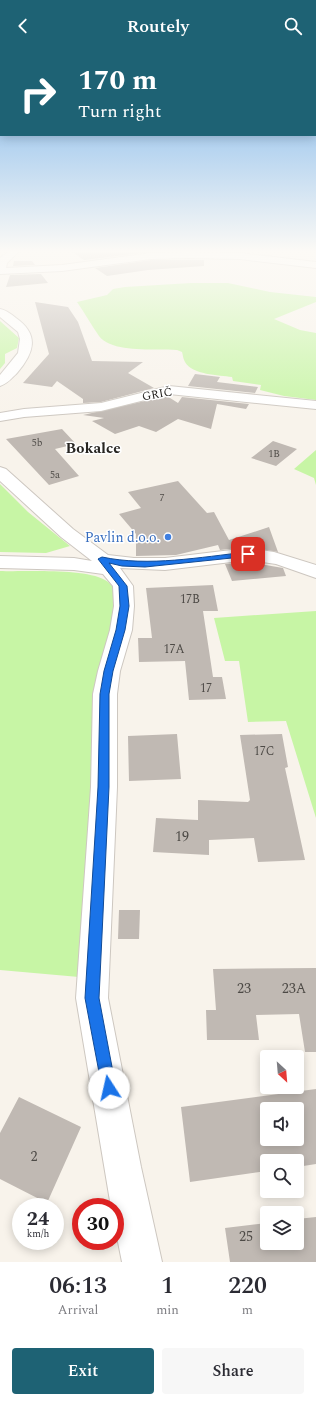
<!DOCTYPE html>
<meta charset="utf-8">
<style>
:root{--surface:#fff;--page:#f7f7f7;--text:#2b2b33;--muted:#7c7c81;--accent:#1e6274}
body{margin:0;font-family:Spectral,serif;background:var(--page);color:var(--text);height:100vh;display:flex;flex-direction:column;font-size:15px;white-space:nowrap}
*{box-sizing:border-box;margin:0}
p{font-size:13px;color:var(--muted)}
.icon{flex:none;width:22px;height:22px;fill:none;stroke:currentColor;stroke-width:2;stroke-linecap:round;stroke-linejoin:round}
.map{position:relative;height:1210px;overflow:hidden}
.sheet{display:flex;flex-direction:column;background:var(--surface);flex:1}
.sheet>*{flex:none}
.hud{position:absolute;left:0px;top:0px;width:316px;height:84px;box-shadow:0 2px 10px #0003;background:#1e6274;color:#fff;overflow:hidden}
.needle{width:26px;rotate:154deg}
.buttons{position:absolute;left:260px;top:998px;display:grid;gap:8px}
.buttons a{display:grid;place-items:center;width:44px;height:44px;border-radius:4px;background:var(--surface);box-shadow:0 2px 10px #0003;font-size:20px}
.speed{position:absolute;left:12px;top:1146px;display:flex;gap:8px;font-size:20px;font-weight:700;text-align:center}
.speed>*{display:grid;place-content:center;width:52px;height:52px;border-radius:50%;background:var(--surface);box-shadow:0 2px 10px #0003;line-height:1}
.speed small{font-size:10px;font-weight:400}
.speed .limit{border:6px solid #d22;background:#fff;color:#111}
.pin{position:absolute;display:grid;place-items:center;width:34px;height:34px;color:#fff;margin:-17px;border-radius:8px;box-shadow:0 2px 6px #0006}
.me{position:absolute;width:44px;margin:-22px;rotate:350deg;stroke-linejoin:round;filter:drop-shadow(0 0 3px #0008)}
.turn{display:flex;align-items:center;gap:14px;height:84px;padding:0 12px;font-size:18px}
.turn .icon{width:52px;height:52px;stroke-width:2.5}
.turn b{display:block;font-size:28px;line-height:34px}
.eta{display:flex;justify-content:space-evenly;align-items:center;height:68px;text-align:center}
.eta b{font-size:24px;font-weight:600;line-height:28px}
.primary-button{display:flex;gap:8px;margin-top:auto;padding:8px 12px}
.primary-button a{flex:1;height:46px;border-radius:4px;background:var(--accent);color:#fff;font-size:16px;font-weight:600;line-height:46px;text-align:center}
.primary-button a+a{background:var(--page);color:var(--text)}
header{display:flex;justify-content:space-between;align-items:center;height:52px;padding:0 12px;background:var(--accent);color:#fff;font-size:18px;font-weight:600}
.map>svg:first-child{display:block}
</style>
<header><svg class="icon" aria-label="back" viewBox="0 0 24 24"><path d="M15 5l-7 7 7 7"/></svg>Routely<svg class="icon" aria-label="search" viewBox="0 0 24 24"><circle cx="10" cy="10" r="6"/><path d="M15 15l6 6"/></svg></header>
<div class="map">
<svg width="316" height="1210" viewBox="0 0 316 1210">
<rect width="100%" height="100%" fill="#f8f3eb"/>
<path fill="#c7f5a5" d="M191,231H228L270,240L316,245V250L274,267L300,278L316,281V348L284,344L260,338L261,333L233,329L232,325C219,323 192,323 185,310C183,307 183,303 182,300L177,298C156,296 113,302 99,284C91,273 85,261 77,250L107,243L113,237L125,235Z
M0,269L19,286L17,296L5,302V311L0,317Z
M316,398V433L314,426L294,417Z
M0,432L28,460L70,494L46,501L0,500Z
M0,519C26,520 83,516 105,528C109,530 112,534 114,536L116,555L94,655L91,704L95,737L79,925L0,918Z
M316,559V766L286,669L248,670L239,609H225L214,566Z"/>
<path fill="#c0b9b3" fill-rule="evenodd" d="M72,200H150L84,208Z
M151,208H204V214L148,218L107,224L95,216Z
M14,209H32L35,213L13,214Z
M41,222L48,231L6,235L10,223Z
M35,250L68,255L78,270L92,309L143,310L128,321L154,336L101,350L83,351V347L57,329L52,335L23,331L49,302Z
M195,322L220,325L217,330L258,335L255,341L188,334Z
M167,344L178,351L182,345L249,352L246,357L217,352L211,377L178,367L156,380L139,374L115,382L92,369L104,366L83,363Z
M62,377L76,392L55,397L79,424L49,433L6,387Z
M273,389L297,397L276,414L251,406Z
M178,429L207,461L214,460L229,488L269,475L278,500L248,495L220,498L218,493L176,503L136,504V482L119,462L141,456L128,440Z
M248,510L283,516L286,524L232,529L225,512Z
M213,533L218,559H203L213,625H222L226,647L189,648L185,609L139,610L138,586H152L146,536Z
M177,682L181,727L129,729L128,684Z
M282,682L288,715L285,716L305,808L258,810L254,786L209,788V803L153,800L156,766L198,768V748L248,750L250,748L240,683Z
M119,858H140L139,887H118Z
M316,916V1000H305L299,962L256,963L259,988H207L206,958H216L213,917Z
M316,1037V1112L297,1115V1109H267V1119L190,1130L181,1055ZM267,1057H297V1087H267Z
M19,1045L81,1075L47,1151L0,1127V1081Z
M316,1165V1210H230L225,1176L267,1171V1191H297V1167Z"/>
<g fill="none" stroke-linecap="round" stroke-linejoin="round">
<g stroke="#cdc7c0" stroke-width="2">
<path id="street" d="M8,200H18L7,211L6,216L62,213L151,201L188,200L240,201L316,210V216L240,207L188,206L151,207L62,219L0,222V206Z
M0,257C6,258 11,262 16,266C40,283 34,301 17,321C12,326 7,332 0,334V323L18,301L20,287L18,280L0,265Z
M169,334L316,349V357L169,342L101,359L24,365L0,369V361L24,357L101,351Z
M0,415L6,417L73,477L108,503L134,506H165L248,496L274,500L316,513V526L276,512L248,508L165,518L120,516L133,534L134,554L132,578L120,619L117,642V735L108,946L141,1115L162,1210H122L115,1175V1155H111L76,946L91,735L93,642L98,619L110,578L114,554L113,534L103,522L74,518L0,516V504L74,506L92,509L61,485L0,429Z"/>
</g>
<use href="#street" fill="#fff" fill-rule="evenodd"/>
</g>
<linearGradient id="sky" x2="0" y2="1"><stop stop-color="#75b1ea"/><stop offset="0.54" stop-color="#fcfaf6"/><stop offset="1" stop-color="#fcfaf6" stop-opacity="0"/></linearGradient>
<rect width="316" height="369" fill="url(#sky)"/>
<path fill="#1a73e8" stroke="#114b97" d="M248,500H251V504L145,515L122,514L109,511L127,534L129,554L125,578L113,619L109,642V735L99,946L116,1036L114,1042L109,1044L104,1042L102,1036L85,946L98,735L100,642L104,619L116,578L120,554L119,534L98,507L102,505C149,515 200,505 248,500Z"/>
<circle fill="#3f7fe0" stroke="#fff" stroke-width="1.5" cx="168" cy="485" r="4"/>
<g text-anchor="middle" stroke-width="3" stroke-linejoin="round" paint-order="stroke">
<g font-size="10" fill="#4d4a46">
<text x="37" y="394">5b</text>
<text x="274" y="405">1B</text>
<text x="55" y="426">5a</text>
<text x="162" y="449">7</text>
</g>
<g font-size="12" fill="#272522" stroke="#fff">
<text transform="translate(157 342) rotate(-10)" y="4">GRIČ</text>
</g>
<g font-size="12" fill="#4d4a46">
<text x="190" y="551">17B</text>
<text x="174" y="601">17A</text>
<text x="206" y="640">17</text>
<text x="264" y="703">17C</text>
</g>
<g font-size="14" fill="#366cbe" stroke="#fff" text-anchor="end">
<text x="160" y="490">Pavlin d.o.o.</text>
</g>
<g font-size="14" fill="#4d4a46">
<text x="182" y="789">19</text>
<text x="244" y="941">23</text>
<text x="294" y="941">23A</text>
<text x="34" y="1109">2</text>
<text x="246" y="1189">25</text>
</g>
<g font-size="15" font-weight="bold" fill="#272522" stroke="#fff">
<text x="93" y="401">Bokalce</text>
</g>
</g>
</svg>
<div class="buttons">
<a><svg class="needle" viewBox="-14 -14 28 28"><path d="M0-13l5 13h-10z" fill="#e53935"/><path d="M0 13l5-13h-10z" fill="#7c7c81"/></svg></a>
<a><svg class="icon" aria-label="sound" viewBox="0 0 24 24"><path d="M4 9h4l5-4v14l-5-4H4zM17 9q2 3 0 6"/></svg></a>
<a><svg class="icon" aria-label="search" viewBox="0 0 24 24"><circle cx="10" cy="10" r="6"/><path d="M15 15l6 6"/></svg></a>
<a><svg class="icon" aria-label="layers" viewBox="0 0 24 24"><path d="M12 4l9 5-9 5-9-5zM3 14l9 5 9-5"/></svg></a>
</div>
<div class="speed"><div>24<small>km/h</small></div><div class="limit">30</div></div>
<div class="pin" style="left:248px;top:502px;background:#d93025"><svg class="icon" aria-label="arrive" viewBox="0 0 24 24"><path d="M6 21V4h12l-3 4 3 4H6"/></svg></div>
<svg class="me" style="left:109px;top:1036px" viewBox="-20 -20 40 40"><circle r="19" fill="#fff"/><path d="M0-13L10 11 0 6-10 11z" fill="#1a73e8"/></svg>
<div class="hud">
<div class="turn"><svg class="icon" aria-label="right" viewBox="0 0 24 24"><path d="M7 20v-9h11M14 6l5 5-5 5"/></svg><div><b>170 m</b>Turn right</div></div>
</div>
</div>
<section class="sheet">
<div class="eta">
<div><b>06:13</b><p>Arrival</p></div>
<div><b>1</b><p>min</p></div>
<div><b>220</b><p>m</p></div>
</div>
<div class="primary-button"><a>Exit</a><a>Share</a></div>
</section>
